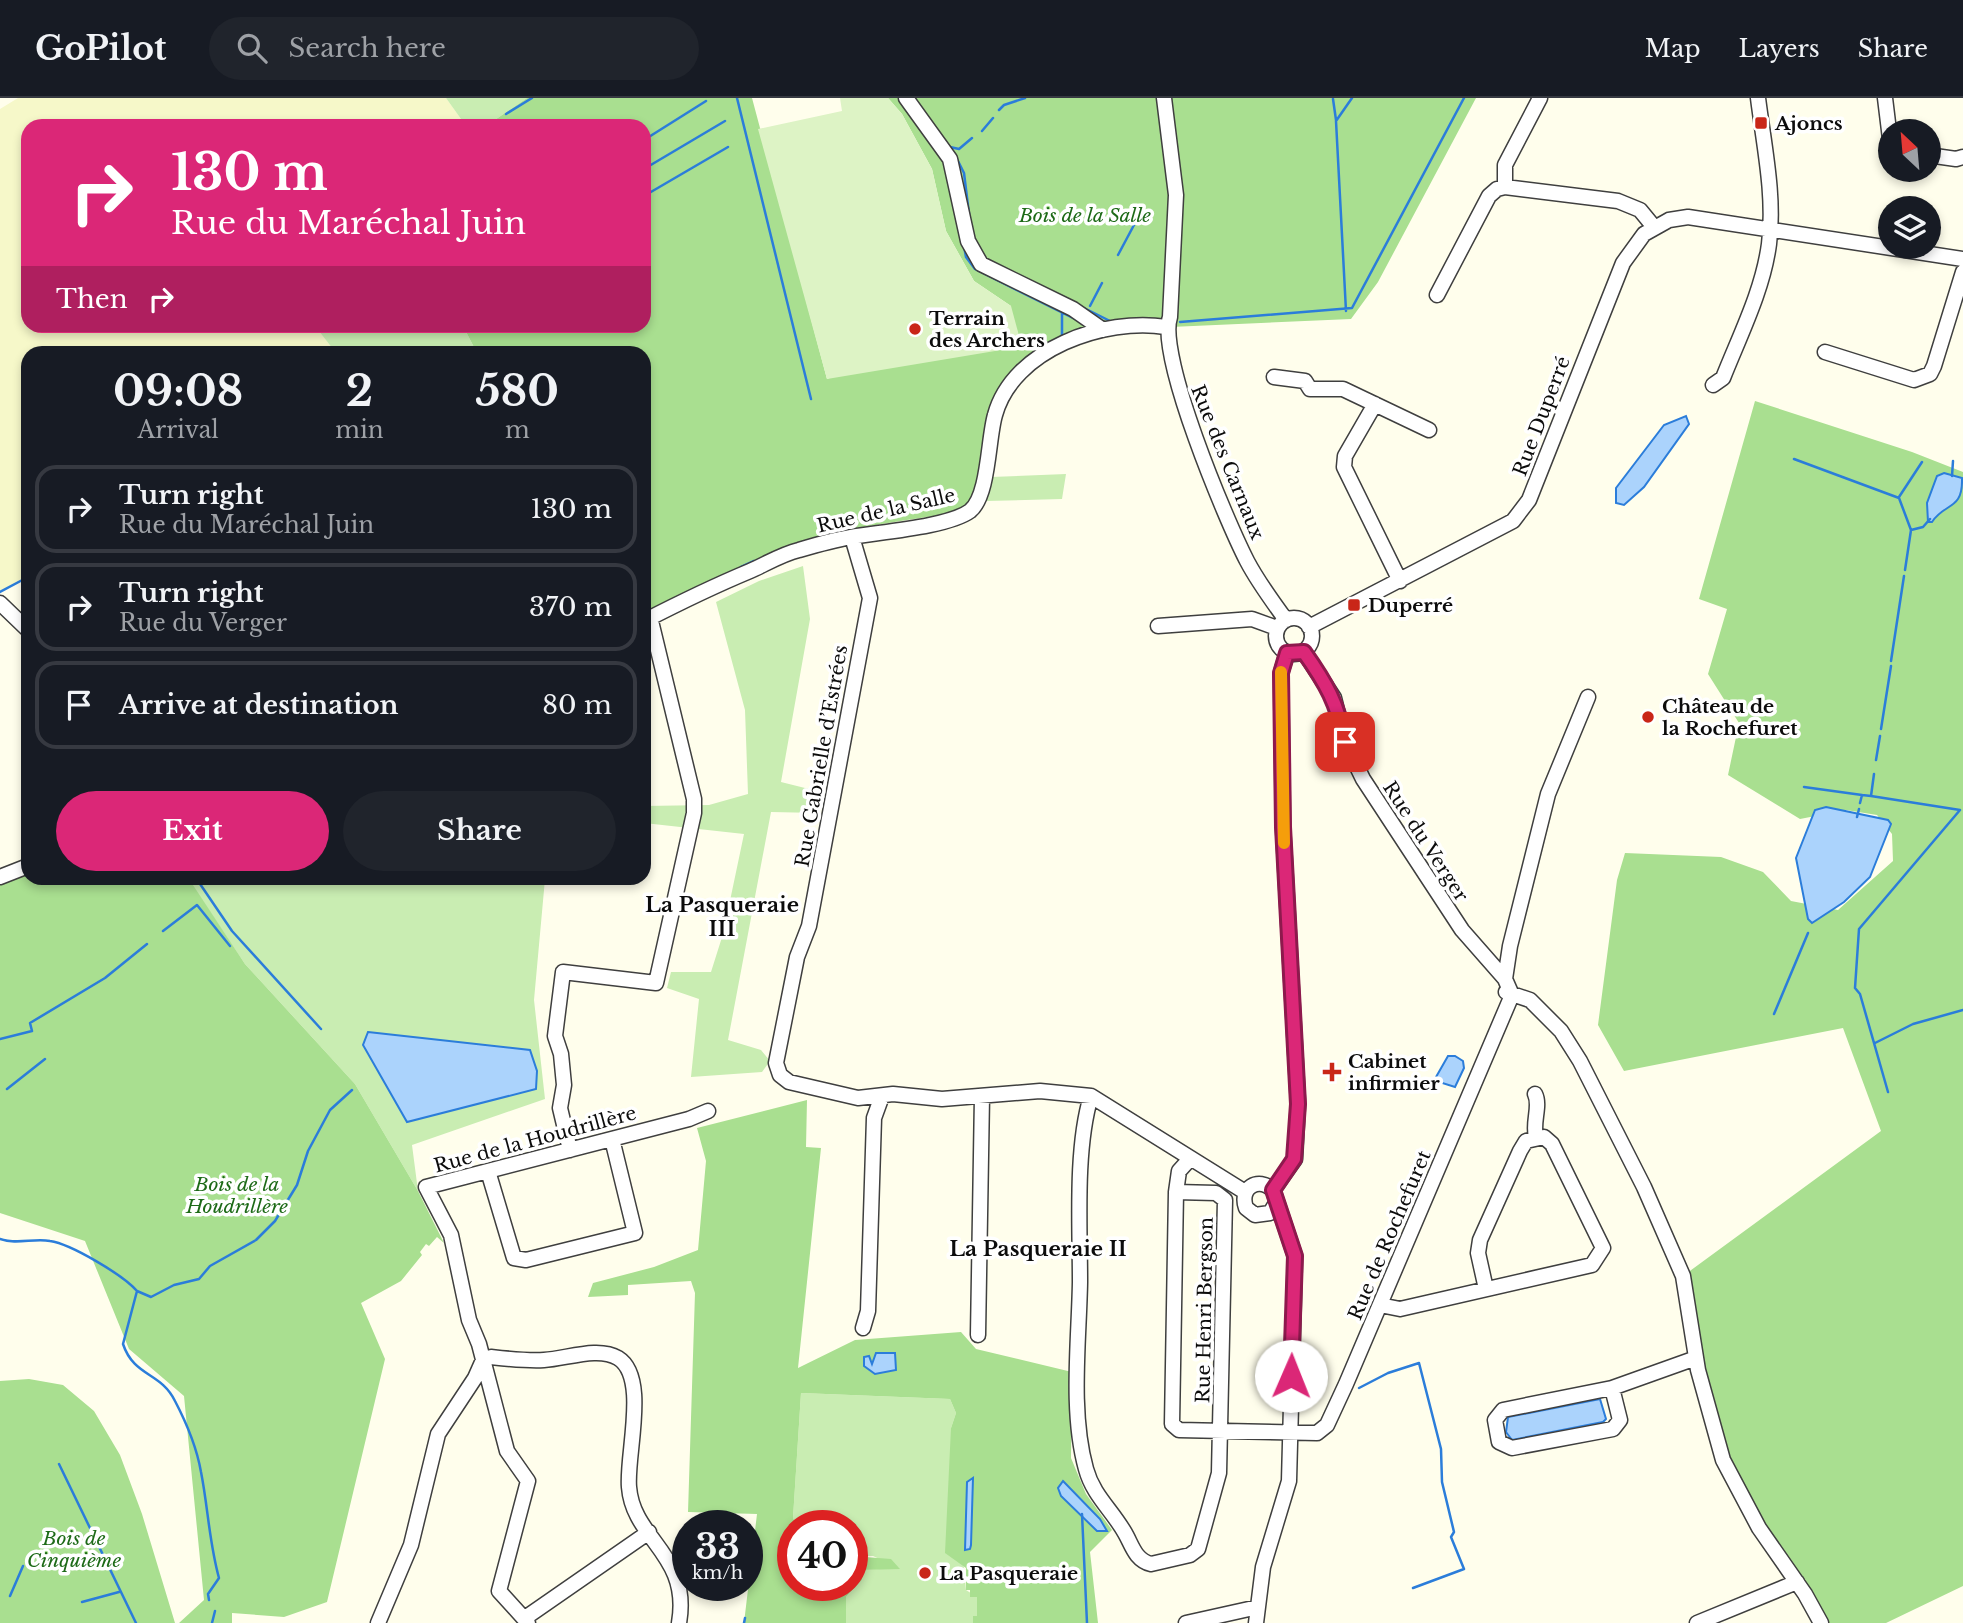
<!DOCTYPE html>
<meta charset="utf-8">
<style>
:root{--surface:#171b24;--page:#20242c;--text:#f1f3f6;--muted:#9ea1a6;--line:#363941;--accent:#db2777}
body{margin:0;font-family:"Libre Baskerville",serif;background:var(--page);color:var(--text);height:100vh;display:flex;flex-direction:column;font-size:26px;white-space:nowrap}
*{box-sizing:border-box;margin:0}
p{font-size:23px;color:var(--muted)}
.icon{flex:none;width:38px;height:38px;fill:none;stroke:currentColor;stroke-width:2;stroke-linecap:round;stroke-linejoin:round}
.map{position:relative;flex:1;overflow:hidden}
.details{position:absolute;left:21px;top:248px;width:630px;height:539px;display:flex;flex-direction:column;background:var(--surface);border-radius:21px;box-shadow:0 4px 10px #0003}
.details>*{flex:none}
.top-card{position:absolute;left:21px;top:21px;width:630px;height:214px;border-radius:21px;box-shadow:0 4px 10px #0003;background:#db2777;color:#fff;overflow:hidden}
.needle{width:46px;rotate:334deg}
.fabs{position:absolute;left:1878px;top:21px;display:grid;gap:14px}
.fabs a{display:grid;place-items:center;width:63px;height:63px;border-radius:50%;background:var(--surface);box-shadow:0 4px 10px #0003;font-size:35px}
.speed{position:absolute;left:672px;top:1412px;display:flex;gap:14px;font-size:35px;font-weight:700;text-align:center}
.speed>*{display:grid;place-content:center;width:91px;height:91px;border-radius:50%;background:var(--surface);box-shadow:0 4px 10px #0003;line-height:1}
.speed small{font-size:18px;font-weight:400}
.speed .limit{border:10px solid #d22;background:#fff;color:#111}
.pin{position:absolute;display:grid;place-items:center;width:60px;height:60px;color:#fff;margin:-30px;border-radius:14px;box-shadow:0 4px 10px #0006}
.me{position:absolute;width:77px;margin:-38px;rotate:1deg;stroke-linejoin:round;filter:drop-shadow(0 0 5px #0008)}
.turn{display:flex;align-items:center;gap:24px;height:147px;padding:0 35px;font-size:32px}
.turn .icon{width:91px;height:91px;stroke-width:2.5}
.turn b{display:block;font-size:49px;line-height:60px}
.then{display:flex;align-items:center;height:66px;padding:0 35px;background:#0003;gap:14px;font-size:26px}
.eta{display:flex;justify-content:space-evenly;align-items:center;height:119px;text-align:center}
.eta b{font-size:42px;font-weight:800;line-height:49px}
.cta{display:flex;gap:14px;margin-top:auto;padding:14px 35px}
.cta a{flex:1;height:80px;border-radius:42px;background:var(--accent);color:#fff;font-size:28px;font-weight:800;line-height:80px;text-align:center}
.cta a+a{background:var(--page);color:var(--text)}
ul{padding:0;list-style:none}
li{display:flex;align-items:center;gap:21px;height:88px;margin:0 14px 10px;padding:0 21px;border:4px solid var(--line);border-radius:21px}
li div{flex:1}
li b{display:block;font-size:26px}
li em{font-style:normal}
header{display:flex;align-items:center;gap:42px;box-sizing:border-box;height:98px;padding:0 35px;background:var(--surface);border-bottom:2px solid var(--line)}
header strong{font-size:33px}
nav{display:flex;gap:38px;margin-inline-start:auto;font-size:24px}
.search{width:490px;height:63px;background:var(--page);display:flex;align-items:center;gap:18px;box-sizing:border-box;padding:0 24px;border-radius:38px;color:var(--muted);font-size:26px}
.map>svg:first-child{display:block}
</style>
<header>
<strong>GoPilot</strong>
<div class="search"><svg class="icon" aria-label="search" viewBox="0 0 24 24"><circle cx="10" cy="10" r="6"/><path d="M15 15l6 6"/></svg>Search here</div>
<nav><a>Map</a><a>Layers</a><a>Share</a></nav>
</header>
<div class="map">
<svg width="1963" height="1525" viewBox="0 0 1963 1525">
<rect width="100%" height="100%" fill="#fffeec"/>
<path fill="#f6f8c9" d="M18,0H446L466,28H28V228H315L336,255L28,256V477L0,494V11Z"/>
<path fill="#c9edb2" d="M446,0H527L486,28H466Z
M315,228H463L477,255H336Z
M1066,376L1062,401L986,403L991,379Z
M803,468L810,521L781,684L821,694L819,715L771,714L728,942L761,952L770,963L762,974L691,979L699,901L667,890L671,874H711L723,836L744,736L644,725V708L709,707L748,696L745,612L716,504L759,483Z
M188,781H545L534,902L545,1001L412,1047L418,1093L355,986L245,866Z
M801,1295L950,1301L956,1315L951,1330L966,1492L977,1499V1518H973V1525H846V1499L862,1482V1472L899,1470L873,1458H852V1428H797L793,1420Z"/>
<path fill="#a9df90" d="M527,0H752L827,281L1011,208L974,183L946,133L932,71L902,16L888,0H1476L1378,184L1351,221L1103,232L1055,251L1003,295L971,412C915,422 855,427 801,445C747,464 696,491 644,516V256L477,255L463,228H644V28H486Z
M1755,303L1912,354L1963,374V1488L1886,1525H1821L1723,1362L1683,1178L1881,1033L1843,930L1624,973L1598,927L1617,782L1625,755L1721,759L1763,774L1791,803L1838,812L1893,763L1892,736L1877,717L1846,712L1800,721L1728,677L1739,625L1708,576L1727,511L1699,501Z
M28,773V780L189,781L245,866L355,986L418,1093L444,1145L437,1139L429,1148L426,1146L420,1154L422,1157L401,1183L361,1205L385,1261L327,1504L284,1519L232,1515V1525H179L204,1502L184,1298L129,1251L85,1143L0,1115V784Z
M807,1002L806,1049L821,1050L798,1270L855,1242L961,1234L976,1251L1072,1274L1071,1360L1086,1396L1112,1432L1090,1454L1098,1525H973V1518H977V1499H970V1492H966V1470L945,1455L951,1330L956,1315L950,1301L801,1295L793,1420L797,1428H793V1488H852V1458L891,1461L900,1471L862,1472V1482L846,1499V1525H744L757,1416L688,1414L695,1195L691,1183L628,1187V1197L588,1199L593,1185L654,1169L698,1152L706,1063L697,1030Z
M29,1281L63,1287L94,1313L120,1357L142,1416L175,1525H0V1283Z"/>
<path fill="#ddf3c5" d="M840,0H888L902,16L932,71L946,133L974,183L1011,208L1021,245L995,253L827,281L758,31L842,13Z"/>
<path fill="#abd3fc" stroke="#2b7dda" stroke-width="2" d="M1686,318L1689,326L1644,389L1624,407L1616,405V390L1664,327Z
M1944,375L1962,380C1963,413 1945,404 1932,424H1928L1927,405L1937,378Z
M1826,709L1888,722L1891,726L1870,779L1844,804L1812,825L1808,821L1796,760L1815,712Z
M368,934L530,952L537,973L536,991L407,1024L363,947Z
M1448,958H1455L1463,963L1464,970L1455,989L1439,984L1436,979Z
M876,1255H895L896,1272L875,1276L864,1268V1259L869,1258L872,1266Z
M1600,1301L1606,1321L1603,1324L1512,1342L1506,1334L1508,1319Z
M973,1380L971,1447L970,1451L965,1452L967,1384Z
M1063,1383L1100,1421L1107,1433H1097L1061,1398L1058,1390Z"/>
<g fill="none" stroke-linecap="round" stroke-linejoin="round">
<path stroke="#2b7dda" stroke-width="2.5" d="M737,0L811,301
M1333,1L1336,22
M999,12L1004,7L1025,0
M506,16L532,0
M982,33L993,20
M644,42L706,3
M950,49L959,51L972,40
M957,61L964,75L969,116
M644,71L725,23
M644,98L728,49
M964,148L966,159L975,171L1077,222
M1118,157L1134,127
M1090,208L1102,185
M1084,210L1112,224
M1346,213L1336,23L1352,0
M1180,224L1352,210L1464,0
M1062,240V215
M1794,361L1899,400L1911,432
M1952,378L1953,363
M1899,399L1922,364
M741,469L754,463
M1905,472L1911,432L1923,429L1930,421
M0,494L28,479
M1891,563L1904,478
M1881,631L1891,568
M1876,662L1880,638
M1804,689L1862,697
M1871,698L1960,712L1859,831L1855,890L1860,896L1888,994
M1860,705L1862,697L1871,698L1874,676
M1857,719L1859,711
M196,780L232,833L321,931
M163,833L197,807L230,848
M1774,916L1808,835
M0,941L32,933L30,925L105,880L147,846
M1875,945L1913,926L1963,912
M7,991L45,961
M0,1141C17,1147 33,1140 50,1143C71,1146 123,1177 137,1193L123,1246C134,1279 161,1274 175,1303C186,1324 197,1351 201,1374C208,1409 209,1444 219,1480L208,1496L209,1502
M137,1193L151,1199L174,1187L199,1181L210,1168L256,1142L275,1123L297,1087L308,1053L330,1012L352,992
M1359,1290L1388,1275L1419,1265L1441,1351L1442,1384L1454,1434L1451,1439L1464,1471L1413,1490
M59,1366L136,1525
M1082,1416L1087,1525
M10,1498L23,1468
M82,1504L119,1494
M212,1525L215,1513
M744,1525L745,1520"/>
<g stroke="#3f3f3f" stroke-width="17">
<path id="minor" d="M906,0L950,61L968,143L981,166L1073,211L1103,232
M1164,0L1176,97L1170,219C1157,258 1226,422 1247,463C1258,484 1272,503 1286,522
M1540,0L1505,67V89L1618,103L1640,112L1654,129
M1885,0L1890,41
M1928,57L1956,61L1963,59
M1437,197L1489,98L1497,91L1505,89
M1825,254L1914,282L1930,276L1934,268L1963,174
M1274,279L1305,283L1310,291H1343L1429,332
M1713,287L1723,280C1740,237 1763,192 1769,146C1775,98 1764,48 1758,0
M1375,306L1345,358L1344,369L1400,483
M852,439L870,500L809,828L797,859L776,965L780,977L789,984L858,1000L893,996L942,1001L1040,993L1091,998L1245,1094
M0,505L28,532
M1276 538a18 18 0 1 1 36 0a18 18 0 1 1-36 0Z
M644,523C679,505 714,488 750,473C766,466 782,456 799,452C816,447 833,442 851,439C879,434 948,429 970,413C989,398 988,340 995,317C1013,251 1105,219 1166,229
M1158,528L1252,521L1277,530
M1309,529L1513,423L1529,402L1623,165L1644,136L1669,122L1688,119L1963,161
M0,779L28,768
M1505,881L1510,848L1548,696L1588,599
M1506,894L1530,902L1561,933L1580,963L1644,1089L1683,1178L1698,1272L1723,1362L1759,1430L1805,1496L1821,1525
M1535,996C1541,1008 1532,1024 1536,1039
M1091,998C1075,1051 1080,1128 1080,1184C1079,1243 1070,1314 1086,1371C1093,1397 1112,1412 1125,1435C1132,1447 1135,1462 1151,1466L1190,1457L1198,1451L1219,1375L1225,1102L1216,1095L1176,1094
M570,1052L560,1010L564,987L561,956L555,938L563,874L656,885L694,715V701L650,519
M1189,1062L1179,1073L1176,1094L1172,1326L1179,1332L1317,1335L1327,1327L1346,1286L1512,897L1505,881L1462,832L1363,681L1345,644L1334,600L1304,554
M488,1073L514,1160L526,1162L635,1135L612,1041
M1273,1092L1295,1061L1298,1005L1283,729L1281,575L1287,555
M1380,1207L1400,1211L1592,1167L1603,1150L1552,1046L1544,1039L1526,1043L1520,1053L1480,1142L1478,1155L1486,1191
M863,1230L868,1213L874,1020L882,998
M978,1237L982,998
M1612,1290L1620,1322L1613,1331L1512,1350L1499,1344L1495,1322L1503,1312L1612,1290L1696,1260
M525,1520L649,1434
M378,1525L411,1447L438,1336L475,1280L483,1262L491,1259C509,1261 526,1263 544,1262C566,1261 598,1248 618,1260C649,1279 626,1357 629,1389C633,1442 691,1456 679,1525
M528,1525L499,1493L528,1383L507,1353L479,1246L469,1222L451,1137L426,1089L689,1021L708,1013
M1186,1525L1258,1509
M1256,1525L1263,1469L1289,1383L1295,1158L1273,1092C1258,1078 1239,1090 1246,1110L1255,1117L1270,1115L1276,1105
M1697,1525L1797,1484"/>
</g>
<use href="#minor" stroke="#fff" stroke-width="14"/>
</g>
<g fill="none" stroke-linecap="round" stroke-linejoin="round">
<g stroke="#8e194d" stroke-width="18">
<path id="route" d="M1291,1278L1295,1158L1273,1092L1294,1061L1298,1006L1283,729L1281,575L1287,555L1304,554C1326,585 1338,606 1345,644"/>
</g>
<use href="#route" stroke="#db2777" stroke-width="12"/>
<path stroke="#f59e0b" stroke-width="12" d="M1281,574L1284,745"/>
</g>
<g fill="#c92618" stroke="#fff" stroke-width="2.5">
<rect x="1754" y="18" width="14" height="14" rx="3.5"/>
<circle cx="915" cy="231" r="7"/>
<rect x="1347" y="500" width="14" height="14" rx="3.5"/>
<circle cx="1648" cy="619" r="7"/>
<path d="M1328.5 963.5h7v7h7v7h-7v7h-7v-7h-7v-7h7z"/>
<circle cx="925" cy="1475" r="7"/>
</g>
<g text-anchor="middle" stroke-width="7" stroke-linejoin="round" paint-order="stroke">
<g font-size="19" font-weight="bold" fill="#0c0c0c" stroke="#fff" text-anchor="start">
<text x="1775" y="32">Ajoncs</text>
<text x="929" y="227">Terrain<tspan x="929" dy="22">des Archers</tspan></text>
<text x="1368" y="514">Duperré</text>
<text x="1662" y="615">Château de<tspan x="1662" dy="22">la Rochefuret</tspan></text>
<text x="1348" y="970">Cabinet<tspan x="1348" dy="22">infirmier</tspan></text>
<text x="939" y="1482">La Pasqueraie</text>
</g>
<g font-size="19" font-style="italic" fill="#1d6a17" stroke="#fff">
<text x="1085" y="124">Bois de la Salle</text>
<text x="237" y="1093">Bois de la<tspan x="237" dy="22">Houdrillère</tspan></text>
<text x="74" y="1447">Bois de<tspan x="74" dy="22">Cinquième</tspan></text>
</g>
<g font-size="19" fill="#0c0c0c" stroke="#fff">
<text transform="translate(1541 318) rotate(-69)" y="7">Rue Duperré</text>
<text transform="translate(1228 364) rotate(68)" y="7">Rue des Carnaux</text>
<text transform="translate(886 412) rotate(-13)" y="7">Rue de la Salle</text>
<text transform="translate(821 658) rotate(-80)" y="7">Rue Gabrielle d’Estrées</text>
<text transform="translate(1426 743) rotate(57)" y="7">Rue du Verger</text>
<text transform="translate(535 1041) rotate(-15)" y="7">Rue de la Houdrillère</text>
<text transform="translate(1389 1137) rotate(-67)" y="7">Rue de Rochefuret</text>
<text transform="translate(1204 1212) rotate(-89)" y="7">Rue Henri Bergson</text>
</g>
<g font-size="21" font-weight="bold" fill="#0c0c0c" stroke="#fff">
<text x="722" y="814">La Pasqueraie<tspan x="722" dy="24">III</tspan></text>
<text x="1038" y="1158">La Pasqueraie II</text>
</g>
</g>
</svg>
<div class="fabs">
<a><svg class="needle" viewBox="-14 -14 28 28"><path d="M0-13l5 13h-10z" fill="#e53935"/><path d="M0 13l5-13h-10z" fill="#9ea1a6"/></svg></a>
<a><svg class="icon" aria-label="layers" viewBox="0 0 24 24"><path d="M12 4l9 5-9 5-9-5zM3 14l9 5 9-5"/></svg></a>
</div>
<div class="speed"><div>33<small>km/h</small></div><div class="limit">40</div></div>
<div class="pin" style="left:1345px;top:644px;background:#d93025"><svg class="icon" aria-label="arrive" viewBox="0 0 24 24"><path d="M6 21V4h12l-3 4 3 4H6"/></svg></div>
<svg class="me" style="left:1291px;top:1278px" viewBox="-20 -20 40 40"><circle r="19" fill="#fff"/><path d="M0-13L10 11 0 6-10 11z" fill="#db2777"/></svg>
<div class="top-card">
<div class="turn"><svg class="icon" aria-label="right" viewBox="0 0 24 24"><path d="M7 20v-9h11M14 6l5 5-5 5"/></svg><div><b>130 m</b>Rue du Maréchal Juin</div></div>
<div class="then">Then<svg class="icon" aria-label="right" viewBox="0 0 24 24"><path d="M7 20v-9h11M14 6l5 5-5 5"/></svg></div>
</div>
<section class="details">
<div class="eta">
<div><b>09:08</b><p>Arrival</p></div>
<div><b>2</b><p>min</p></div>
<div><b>580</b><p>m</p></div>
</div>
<ul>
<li><svg class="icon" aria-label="right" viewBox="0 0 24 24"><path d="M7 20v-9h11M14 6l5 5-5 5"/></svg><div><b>Turn right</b><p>Rue du Maréchal Juin</p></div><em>130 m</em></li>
<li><svg class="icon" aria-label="right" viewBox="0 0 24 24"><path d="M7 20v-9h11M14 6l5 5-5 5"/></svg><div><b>Turn right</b><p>Rue du Verger</p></div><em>370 m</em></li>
<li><svg class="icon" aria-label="arrive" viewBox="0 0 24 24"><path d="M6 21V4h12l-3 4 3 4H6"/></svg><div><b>Arrive at destination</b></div><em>80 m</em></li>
</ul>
<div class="cta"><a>Exit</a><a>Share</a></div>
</section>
</div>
